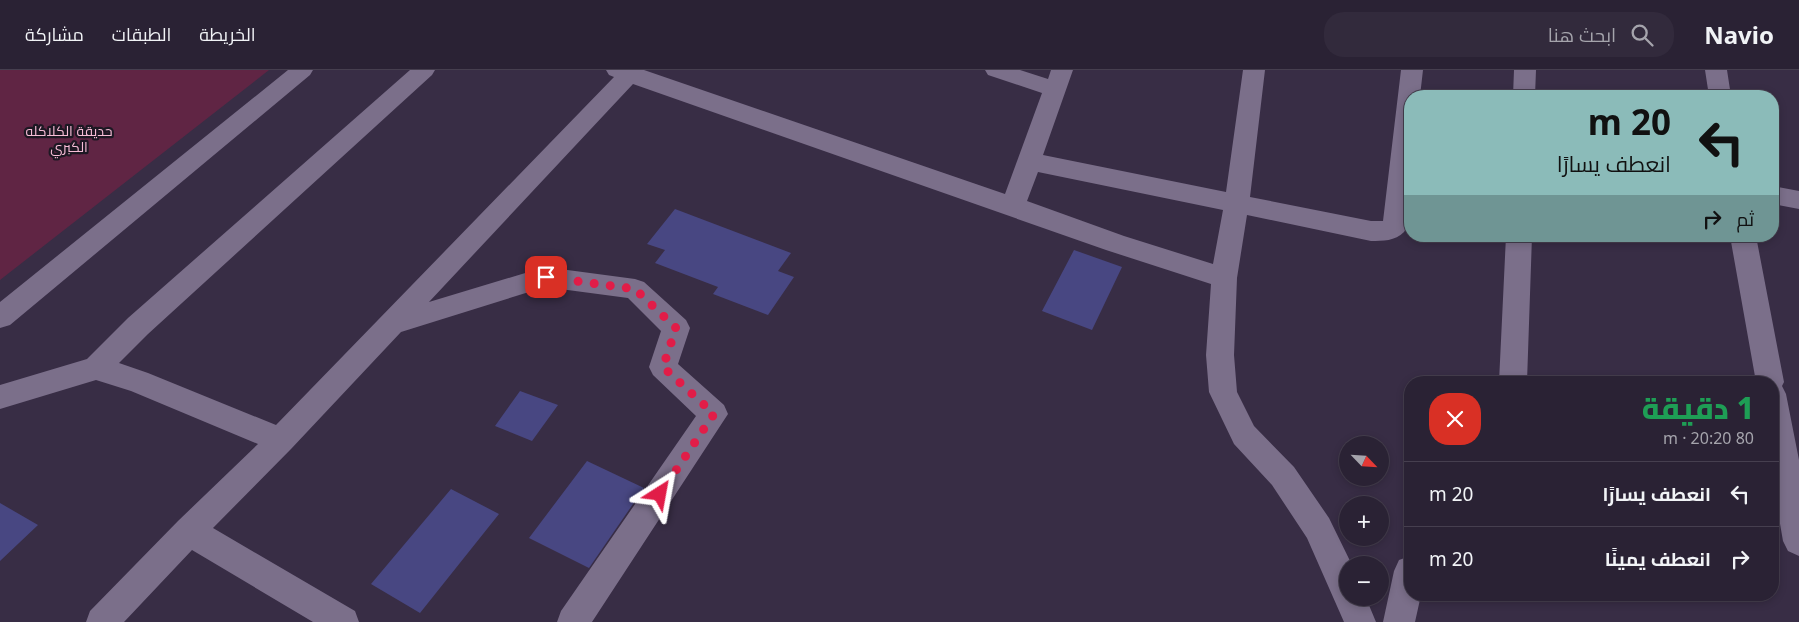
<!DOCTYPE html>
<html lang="ar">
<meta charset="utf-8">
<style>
:root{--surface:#2a2234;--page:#322a3c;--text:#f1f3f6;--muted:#a5a4ac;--line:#463f4f}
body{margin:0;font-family:"Noto Sans",Cairo,sans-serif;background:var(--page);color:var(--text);direction:rtl;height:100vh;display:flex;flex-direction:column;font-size:19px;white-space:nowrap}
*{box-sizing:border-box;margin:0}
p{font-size:16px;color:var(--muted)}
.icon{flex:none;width:28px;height:28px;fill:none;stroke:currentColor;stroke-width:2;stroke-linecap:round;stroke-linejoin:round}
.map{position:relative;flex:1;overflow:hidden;direction:ltr}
.side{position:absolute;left:1404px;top:306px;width:375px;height:225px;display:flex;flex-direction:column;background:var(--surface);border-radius:20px;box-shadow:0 2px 8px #0003,0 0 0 1px var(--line);direction:rtl}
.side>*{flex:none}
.guide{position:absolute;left:1404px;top:20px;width:375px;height:152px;border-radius:20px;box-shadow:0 2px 8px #0003,0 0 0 1px var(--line);direction:rtl;background:#8bbbb9;color:#111;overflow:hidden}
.needle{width:32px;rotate:115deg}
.buttons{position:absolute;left:1339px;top:366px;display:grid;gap:10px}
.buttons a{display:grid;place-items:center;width:50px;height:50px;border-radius:50%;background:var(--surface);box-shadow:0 2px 8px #0003,0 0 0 1px var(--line);font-size:25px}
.pin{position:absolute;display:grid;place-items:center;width:42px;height:42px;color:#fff;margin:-21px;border-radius:10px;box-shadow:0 2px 8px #0006}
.me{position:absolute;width:55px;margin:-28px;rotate:34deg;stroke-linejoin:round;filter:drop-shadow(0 0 4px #0008)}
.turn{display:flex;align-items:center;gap:18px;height:105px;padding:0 25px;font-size:22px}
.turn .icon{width:65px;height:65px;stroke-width:2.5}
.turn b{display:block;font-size:35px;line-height:42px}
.then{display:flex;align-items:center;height:48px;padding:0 25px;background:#0003;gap:10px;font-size:19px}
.round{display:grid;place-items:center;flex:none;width:52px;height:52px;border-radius:20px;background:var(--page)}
.overview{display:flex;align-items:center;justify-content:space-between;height:85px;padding:0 25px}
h1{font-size:30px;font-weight:800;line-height:38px;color:#1e9e55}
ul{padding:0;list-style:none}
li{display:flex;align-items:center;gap:15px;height:65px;padding:0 25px;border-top:1px solid var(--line)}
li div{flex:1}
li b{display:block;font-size:19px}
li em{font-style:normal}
header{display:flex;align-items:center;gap:30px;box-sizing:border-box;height:70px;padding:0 25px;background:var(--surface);border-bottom:1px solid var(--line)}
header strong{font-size:24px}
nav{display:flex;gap:28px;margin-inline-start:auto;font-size:18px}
.search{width:350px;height:45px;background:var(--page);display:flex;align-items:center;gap:12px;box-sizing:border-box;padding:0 18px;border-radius:20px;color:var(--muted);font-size:19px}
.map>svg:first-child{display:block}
</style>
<header>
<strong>Navio</strong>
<div class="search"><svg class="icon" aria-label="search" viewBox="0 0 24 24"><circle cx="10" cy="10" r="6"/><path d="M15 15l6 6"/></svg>ابحث هنا</div>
<nav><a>الخريطة</a><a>الطبقات</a><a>مشاركة</a></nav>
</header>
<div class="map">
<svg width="1799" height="552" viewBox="0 0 1799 552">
<rect width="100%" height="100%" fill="#382d45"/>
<path fill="#602544" d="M0,0H269L0,210Z"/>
<path fill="#484782" d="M675,139L791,183L778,201L794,207L768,245L713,224L718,217L655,193L665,180L647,174Z
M1074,180L1122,197L1092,260L1042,241Z
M520,321L558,335L532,371L495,356Z
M587,391L644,418L589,498L529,468Z
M451,419L499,444L420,543L371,514Z
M0,433L38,455L0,491Z"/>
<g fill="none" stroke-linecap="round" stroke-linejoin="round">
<path fill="#7b6f8a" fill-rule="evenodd" d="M288,0H313L310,5L10,255L0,258V232Z
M410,0H435L432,5L148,264L119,293L148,303L276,355L614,7L609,5L606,0H644L1005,124L1042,23L988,5L985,0H1020L1048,9L1051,0H1073L1043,85L1226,122L1243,0H1265L1250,127L1371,151H1383L1401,0H1423L1420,26H1410C1410,48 1415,149 1404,162C1395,171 1383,171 1371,171L1247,145L1237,208L1234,285L1237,322L1254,356L1294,397L1329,448L1352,495H1348V528H1366L1376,552H1344L1307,468L1272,415L1234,374L1209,322L1206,285L1211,214L1106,180L633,14L429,232L545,197L635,209L644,212L686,250L690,258L678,294L724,335L728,344L592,552H557L561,541L696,346L653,305L649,297L661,261L628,228L545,217L401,262L291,379L213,458L355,541L359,552H313L192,480L124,552H86L90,541L178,451L258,374L131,321L96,310L0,339V315L87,289L128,248ZM1038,102L1223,140L1213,194L1124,166L1027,131Z
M1514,0H1536L1535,26H1513Z
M1705,0H1727L1731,26H1709Z
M1772,116L1799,121V139L1772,134Z
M1506,166H1532L1527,312H1499Z
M1730,166H1756L1784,312L1782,316L1786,324L1799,390V486L1788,481L1783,471L1772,408V312H1756Z
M1410,486V525H1421L1415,552H1383L1394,501L1399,490Z"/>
</g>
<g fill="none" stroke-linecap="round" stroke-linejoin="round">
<path stroke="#e11d48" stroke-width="9" stroke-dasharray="0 16.2" d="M546,207L635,219L676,258L663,297L714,344L660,424"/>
</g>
<g text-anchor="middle" stroke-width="4.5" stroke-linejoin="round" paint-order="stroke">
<g font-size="14" fill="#f7bcd6" stroke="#1d1823">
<text x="69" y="66">حديقة الكلاكله<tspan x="69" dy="16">الكبري</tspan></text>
</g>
</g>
</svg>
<div class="buttons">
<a><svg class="needle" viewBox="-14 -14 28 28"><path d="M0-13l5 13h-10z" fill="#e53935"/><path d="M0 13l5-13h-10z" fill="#a5a4ac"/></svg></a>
<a>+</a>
<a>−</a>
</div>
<div class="pin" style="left:546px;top:207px;background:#d93025"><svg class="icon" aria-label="arrive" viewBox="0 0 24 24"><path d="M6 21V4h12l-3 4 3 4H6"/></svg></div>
<svg class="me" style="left:660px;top:424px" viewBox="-20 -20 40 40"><path d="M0-17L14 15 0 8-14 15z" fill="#e11d48" stroke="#fff" stroke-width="4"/></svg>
<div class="guide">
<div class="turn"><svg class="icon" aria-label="left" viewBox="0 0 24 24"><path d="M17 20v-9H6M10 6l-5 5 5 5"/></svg><div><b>20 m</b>انعطف يسارًا</div></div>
<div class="then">ثم<svg class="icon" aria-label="right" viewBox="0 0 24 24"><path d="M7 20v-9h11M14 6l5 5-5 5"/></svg></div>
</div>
<section class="side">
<div class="overview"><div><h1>1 دقيقة</h1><p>80 m · 20:20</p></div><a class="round" style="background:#d93025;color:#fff"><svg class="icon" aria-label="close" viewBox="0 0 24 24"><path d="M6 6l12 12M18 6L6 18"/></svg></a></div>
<ul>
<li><svg class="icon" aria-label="left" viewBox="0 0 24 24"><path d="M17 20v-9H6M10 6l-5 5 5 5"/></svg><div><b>انعطف يسارًا</b></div><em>20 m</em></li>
<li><svg class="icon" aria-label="right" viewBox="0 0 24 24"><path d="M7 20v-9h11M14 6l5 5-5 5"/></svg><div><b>انعطف يمينًا</b></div><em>20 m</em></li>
</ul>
</section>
</div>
